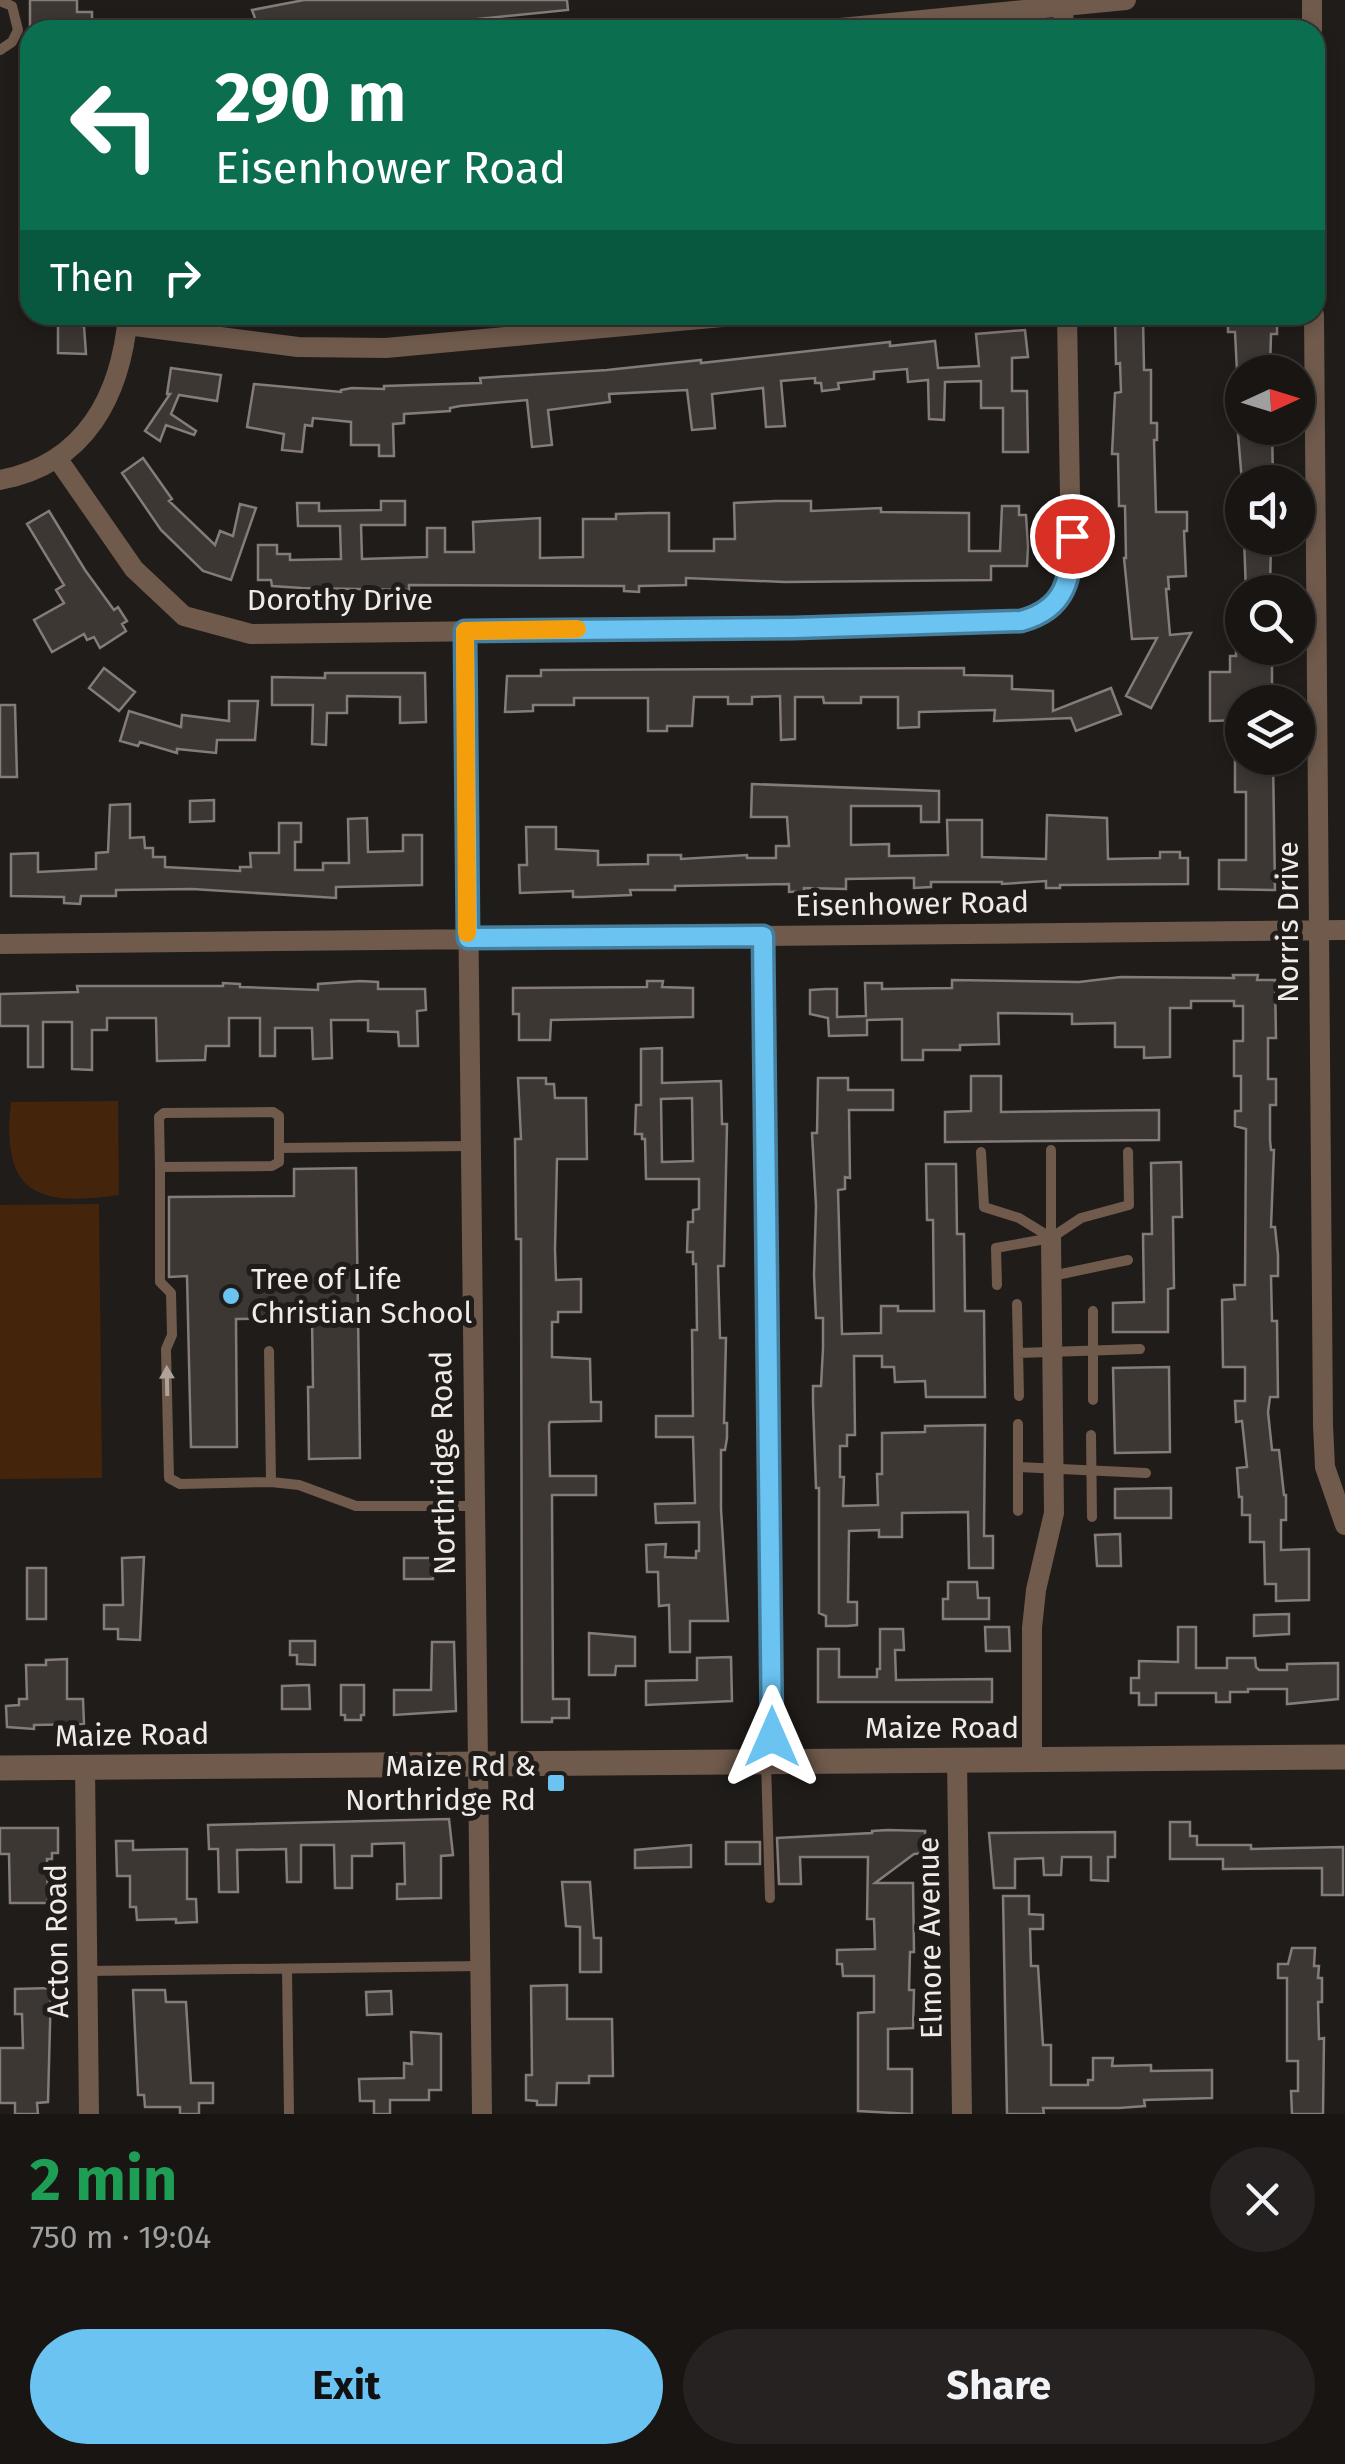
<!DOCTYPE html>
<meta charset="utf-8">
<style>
:root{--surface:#181513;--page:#252221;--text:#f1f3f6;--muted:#9f9fa0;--line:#363433;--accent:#6bc3f2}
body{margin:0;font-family:"Fira Sans",sans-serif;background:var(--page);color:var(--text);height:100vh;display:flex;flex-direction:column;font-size:38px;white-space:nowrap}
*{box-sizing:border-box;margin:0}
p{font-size:32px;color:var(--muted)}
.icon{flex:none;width:55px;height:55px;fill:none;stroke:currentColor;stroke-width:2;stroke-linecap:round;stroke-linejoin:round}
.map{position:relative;height:2114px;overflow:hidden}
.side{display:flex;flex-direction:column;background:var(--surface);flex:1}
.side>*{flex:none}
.guide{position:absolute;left:20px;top:20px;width:1305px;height:305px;border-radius:30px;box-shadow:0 5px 15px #0003,0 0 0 2px var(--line);background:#0b6e4f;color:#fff;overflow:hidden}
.needle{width:65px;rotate:86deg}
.fabs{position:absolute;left:1225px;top:355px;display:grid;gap:20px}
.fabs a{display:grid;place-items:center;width:90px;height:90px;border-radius:50%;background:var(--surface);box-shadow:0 5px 15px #0003,0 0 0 2px var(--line);font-size:50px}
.pin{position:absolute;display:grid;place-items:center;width:85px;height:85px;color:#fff;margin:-42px;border:5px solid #fff;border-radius:50%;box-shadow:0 2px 10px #0007}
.me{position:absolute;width:110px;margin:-55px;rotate:0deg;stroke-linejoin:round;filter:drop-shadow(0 0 8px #0008)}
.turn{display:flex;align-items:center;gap:35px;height:210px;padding:0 30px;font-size:45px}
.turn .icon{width:130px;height:130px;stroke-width:2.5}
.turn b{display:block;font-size:70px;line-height:85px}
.then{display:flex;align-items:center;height:95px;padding:0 30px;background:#0003;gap:20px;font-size:38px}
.round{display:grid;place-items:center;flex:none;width:105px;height:105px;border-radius:52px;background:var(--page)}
.overview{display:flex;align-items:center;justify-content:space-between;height:170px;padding:0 30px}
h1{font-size:60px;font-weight:700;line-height:75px;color:#1e9e55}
.button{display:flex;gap:20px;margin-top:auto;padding:20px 30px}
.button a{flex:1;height:115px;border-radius:60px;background:var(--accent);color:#111;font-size:40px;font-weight:700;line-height:115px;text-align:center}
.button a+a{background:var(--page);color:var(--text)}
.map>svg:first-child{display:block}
</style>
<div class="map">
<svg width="1345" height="2114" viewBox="0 0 1345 2114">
<rect width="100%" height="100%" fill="#201c19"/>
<path fill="#45240c" d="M118,1101L119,1195C41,1206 0,1197 11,1102Z
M99,1204L102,1478L0,1479V1205Z"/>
<path fill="#3d3734" stroke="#837c79" stroke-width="2.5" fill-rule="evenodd" d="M30,0H77V12H92V29L30,30Z
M304,0H567L568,10L448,22L449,25L432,27L431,23L337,28L336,22L303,30H227V27L255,18L252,10Z
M1228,315H1277V334H1271L1270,370L1237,372L1235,332H1228Z
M1143,317L1144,370H1151V423H1157V440H1154L1156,512H1187V531H1184L1186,576L1168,577L1169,589H1166L1170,635L1191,633L1151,708L1126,696L1157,638L1132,639L1124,558H1126L1125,506H1119L1118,454H1112L1115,393L1121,392L1120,363L1116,364L1115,318Z
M58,325L84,326L86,354L58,353Z
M1025,330L1028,357L1012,358V391H1027L1028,452H1003V408H981V381L945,382L944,420L929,419L928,380L908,382L907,369L874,372V379L838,383L839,389L822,391L821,383H815V378L781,381L785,426L766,427L763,388L712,394L715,428L692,430L687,390L609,394L610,402L548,410L552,445L532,447L527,400L460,406L450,408V411L404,414V423L393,424L394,456H379V445H351V422L313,418L312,426L305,425L302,452L282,450L284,434L247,427L254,384L341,392V390L352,388L384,389V386L481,383L480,378L607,370L701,360V363L890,342V346L935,341L938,368L979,366L976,334Z
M171,368L221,375L217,401L179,395L171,414L196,431L194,435L166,425L160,441L145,431L170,394H167Z
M1247,428H1272L1273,482H1242L1238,434H1247Z
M143,458L172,499L169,501L215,545L220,531L233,536L240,504L256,508L231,580L203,571L161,530L122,473Z
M381,501H405V525H361L362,559L427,557V528H445V552H474L473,522L540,518V558L583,557V519H616V514L651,513H669V551H714V539H735L734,503L775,501H811V511L881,508V512L969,513V551H1000L1002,506H1019V515H1026L1028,547L1027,566H991V580L785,582L686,578V585L639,586V592L624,591V586L409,585V590L302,588L272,586L271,580H258V545H277V554H290V560L341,559L340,526H298L297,503H319V511L381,510Z
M49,511L85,570L114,610L118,607L127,621L122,624L126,631L100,648L94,637L87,640L84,634L52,652L34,620L64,603L56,590L64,585L27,524Z
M1244,538H1271L1270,592H1246Z
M1236,648H1262V659H1272V702H1242V720L1210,721V672H1230V656H1236Z
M104,668L135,692L119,711L89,688Z
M964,668V675L1012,676V689L1053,691V711L1111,688L1121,714L1076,731L1071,718L994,721L995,710L919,712V727L898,728V697H861V703H824L823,697H795V739L781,740L780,696L752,697V704H728V697H694L692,726H667V731H648V698H574V705H533V711L505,712L507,676H541V670Z
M325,673H425L426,722L400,723V697L347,696V713H327L326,745L312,744L313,705H272V677L325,678Z
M229,701H258L255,740H217L216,753L177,749V753L140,742L138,746L120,741L129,711L181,727L182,715L229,721Z
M0,705H15L17,777H0Z
M1235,758H1273L1275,890L1219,889V860H1246V792H1235Z
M752,784L939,791V822H921V806H851V845L889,844V856L948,855L947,820H982V857L1046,859L1047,815L1107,818L1108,859L1160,858V852H1180V858H1188V884L1060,885V888H1046V881L1002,884V882H931V887L914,888V878H904L846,879V889L804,888V891L789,892V884L675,886V890H630L631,895L583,897H573V891L520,893L519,865H527L526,827H556V849L598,851V865L648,864V855H681V859L747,855V858H776V846H789L787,817H751Z
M214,800V821L190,822V801Z
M130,804V838L144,837L145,848H153V857H165V867L240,871V867H251L250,853H279V823H301V842H295V870H323V863H349L348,819L367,818L368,852L403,851V835H422V885L336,887V898L192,889L116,890V896H81L80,904L64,903V897L11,896V854L38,853V872L96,869V853L108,852L110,805Z
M1233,975H1258L1257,980H1275L1276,1038H1268V1079H1276V1105H1270V1140L1271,1150H1274L1271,1227H1275L1278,1255V1276H1271L1272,1321H1277L1278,1397H1270L1268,1412L1272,1450H1279L1284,1495H1286V1520H1281V1550L1309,1549V1600L1276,1601V1584H1265L1264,1542H1250V1515H1242V1497H1239L1237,1468L1247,1467L1242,1421L1236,1422L1235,1401H1245V1367H1223L1222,1300L1235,1299L1234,1285H1245L1246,1129L1235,1126V1111H1241V1076H1234V1041H1243V1006H1234V1001H1191V1008H1170V1057L1144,1058V1047H1115V1023L1072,1024V1014L998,1013L999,1044L960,1045V1050H923V1060H902V1019L867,1020V1035L829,1036L828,1018L810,1014V990L826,989H837V1017L866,1016L865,983H882V989L952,988V980L1079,982L1121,977L1234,978Z
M360,981L378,982V989H425L426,1010L417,1011L418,1046H399L398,1032L368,1031V1020H331L332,1058L313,1059L312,1028H275V1056H260V1018H229V1046H206L205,1060L157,1061L156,1018H107V1030H92V1070L72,1069V1022H43V1067H28V1026H0V994L78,992L77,986H223V983L240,984V987L318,990V984Z
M647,981H663L662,987L693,988V1017L551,1020L550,1040H519V1014H513V988L647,987Z
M662,1048V1083L721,1081L722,1124H727L724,1266H718L720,1338H726L724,1423H727V1438L725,1450H721V1509L728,1621H690V1652H670L669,1605L659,1606L658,1572H647L646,1545L666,1544L665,1557L696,1558V1551H699V1522L656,1523L655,1504L695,1503L693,1437H656V1416H693L692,1330H697L696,1264H693V1252H687L688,1222H693V1210L699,1209V1179H646L645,1139H642V1134H635L636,1105H641V1049ZM692,1098L693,1161L662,1162L661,1099Z
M971,1076H1001V1112L1159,1110V1140L945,1142V1112L971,1111Z
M518,1078H546V1084H554L555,1098H586L587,1159H557L555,1249L556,1280L581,1279V1312H558V1322H552V1357L590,1359L591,1402H601V1421L550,1422L549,1425L550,1476H596V1495H552L553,1699H569V1718H552V1722H522L521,1239H516L515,1139H521Z
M818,1078H848V1090H893V1110H849L850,1178L845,1177V1189L838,1190L842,1334L881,1333V1306H898V1311H934L933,1220H927L926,1164H956L957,1234H964L965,1311H984L985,1397H926L925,1381L895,1382L894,1367H882V1356H854L855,1435H847V1446H840V1477H844L843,1506L878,1505L877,1474H882V1433L925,1432V1426L985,1425L984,1536H993V1568H969L968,1512L902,1513V1537H879V1530L849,1531L848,1602H857V1625L847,1626H826V1616L819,1613V1488H816L813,1403V1386H821L823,1348V1318H816L814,1275L816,1206L812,1133H817Z
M1181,1162L1182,1217H1173L1174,1288L1168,1289V1332H1113V1303L1144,1302L1143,1234H1152L1151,1163Z
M356,1168L360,1458L309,1459L308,1387H313L312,1318L236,1319L237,1447H191L187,1276L169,1277V1197L294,1196V1169Z
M1169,1367L1170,1452L1115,1453L1113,1368Z
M1171,1488V1518H1115V1489Z
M1120,1534L1121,1566H1097L1095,1535Z
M144,1557L140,1640L118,1639V1629H104V1605H123L122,1558Z
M404,1558H432L433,1579H404Z
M27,1568H46V1619H27Z
M948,1582H977L978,1598H989V1619H943V1599H948Z
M1289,1614V1634L1254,1636V1615Z
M985,1627H1009L1010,1651H986Z
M1178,1627H1196V1668H1227V1658H1255L1256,1667L1259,1670H1287V1664L1338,1663V1699L1287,1704V1689H1248V1692H1230V1702H1216V1693H1156V1705H1139V1693H1131V1678H1139V1661L1178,1662Z
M880,1629H903L904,1650H895L896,1680L992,1679V1702H818V1649H839V1677H877V1669H880Z
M589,1633L635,1637V1666H616L615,1675H589Z
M290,1641H315V1665L297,1664V1655H290Z
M432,1642H454L456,1711L394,1715V1690H431Z
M731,1657L732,1701L646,1705V1681L697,1680V1658Z
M67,1659V1699H83L84,1724L34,1725V1729L7,1727L6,1706L19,1705V1699H27L26,1665H46V1660Z
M309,1685L310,1709H282V1686Z
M341,1685H364V1715H361V1720H345V1715H341Z
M449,1819L453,1855L441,1856V1898L397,1899V1884H405L404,1843L372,1844V1856H352V1888H335L334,1845H301V1882H287L286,1849L237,1850L238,1892H219L218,1849H209L208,1825Z
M1170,1822H1190V1836H1197V1845H1251V1849L1343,1847V1895H1322V1868L1223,1869V1859H1170Z
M0,1828H58V1853H52V1859H47L48,1903H10L9,1854H0Z
M888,1830L925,1831V1853L914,1854L875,1883H913L914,1952H910L909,1990H914L913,2028L888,2029V2069H912V2114L858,2111V2013L874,2012V1976H843L842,1964H837V1950L875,1949L874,1919H867L868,1857H800L801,1884H779L777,1838L872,1833V1831Z
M1115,1832V1857H1108V1881L1091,1880V1857H1062L1061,1875H1044L1043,1858L1015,1859V1888H994L989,1833Z
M116,1841H133V1850L187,1849V1899H196L197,1922L176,1923V1919L137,1920L136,1907H130V1876H117Z
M726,1842H760V1864H726Z
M691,1845V1867L635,1868V1850Z
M562,1882H590L594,1938H601V1972H580V1927L566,1926Z
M1003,1896H1029V1914L1043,1915V1929H1030L1031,1966H1038L1043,2045H1051V2085H1088V2080H1093V2058H1113L1112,2066L1151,2065V2071L1212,2070V2098L1144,2100L1145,2106L1119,2108H1043L1044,2114H1007Z
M1292,1948H1315L1314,1966H1319L1318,1978H1322V2002H1318L1319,2039L1324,2038L1323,2114H1292L1291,2091H1298V2061H1287V1978H1278V1964H1288Z
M567,1985V2019H612L613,2076H589V2083H557L556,2105H537V2101L526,2100V2075H532L531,1986Z
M51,1988L48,2102L37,2103L38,2114H15V2103H0V2048H23L22,2014H15V1989Z
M133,1990H165L166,2002H186L191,2083H213V2103H199V2114H180V2107H145L144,2095H138Z
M391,1991L392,2014L367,2015L366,1992Z
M411,2032L441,2034V2090H429V2100H390V2114H374V2101H360L359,2079L404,2078V2063L412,2064Z"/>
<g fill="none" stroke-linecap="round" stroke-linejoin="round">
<path stroke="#6f5a4c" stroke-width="10" d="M0,1L12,6L18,30L12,42L0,50
M273,1112L279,1116V1162L272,1166L160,1167L159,1117L164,1113Z
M279,1148L469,1146
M981,1152L984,1207L1019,1218L1050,1237
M160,1167V1282L171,1293L172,1335L166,1349L169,1478L180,1484L271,1482L299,1485L356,1506H474
M1051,1238V1150
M1052,1276L1128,1260
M997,1285L996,1248L1051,1238L1081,1218L1129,1205L1128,1152
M1017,1304L1019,1396
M269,1351L271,1482
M1018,1353L1140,1349
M1093,1400V1311
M1018,1424V1511
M1091,1435L1092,1517
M1018,1467L1146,1473
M766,1762L770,1898
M287,1969L289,2114
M88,1971L480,1966"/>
<path stroke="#6f5a4c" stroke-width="20" d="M1312,0V30
M1063,9L1064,30
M820,30L1126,0
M1314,315L1323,1425L1325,1467L1345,1525
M127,325L298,347L386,348L744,315
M57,458L134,569L184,616L251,634L794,627L1021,621C1055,612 1066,591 1071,557L1067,315
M0,480C86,464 121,395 128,315
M465,631L482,2114
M763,936L772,1761
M0,944L1345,930
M1032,1760V1628L1036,1590L1054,1513L1051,1238
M957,1761L962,2114
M85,1768L89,2114"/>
<path stroke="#6f5a4c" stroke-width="25" d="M0,1768L1345,1757"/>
</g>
<defs><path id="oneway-solid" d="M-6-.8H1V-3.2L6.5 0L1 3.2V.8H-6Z" transform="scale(2.5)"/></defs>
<use fill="#aea29a" href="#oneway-solid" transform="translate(167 1381) rotate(-91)"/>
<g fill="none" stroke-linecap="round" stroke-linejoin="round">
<g stroke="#467f9d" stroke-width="25">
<path id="route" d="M772,1737L763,936L468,938L465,631L794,628L1021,621C1066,609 1071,579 1072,536"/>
</g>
<use href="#route" stroke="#6bc3f2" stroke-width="18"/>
<path stroke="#f59e0b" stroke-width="18" d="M467,933L465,631L577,629"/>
</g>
<g fill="#6bc3f2" stroke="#201c19" stroke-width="4">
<circle cx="231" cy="1296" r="10"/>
<rect x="546" y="1773" width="20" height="20" rx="5"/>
</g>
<g text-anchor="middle" stroke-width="10" stroke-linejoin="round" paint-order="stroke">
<g font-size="30" fill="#eeebe9" stroke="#201c19">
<text x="340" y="610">Dorothy Drive</text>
<text transform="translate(912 904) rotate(-1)" y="10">Eisenhower Road</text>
<text transform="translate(1288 922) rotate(-90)" y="10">Norris Drive</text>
<text transform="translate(443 1463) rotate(-91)" y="10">Northridge Road</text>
<text x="942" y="1738">Maize Road</text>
<text transform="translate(132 1735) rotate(-1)" y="10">Maize Road</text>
<text transform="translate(930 1938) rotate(-91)" y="10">Elmore Avenue</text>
<text transform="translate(57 1941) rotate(-91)" y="10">Acton Road</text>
</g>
<g font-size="30" fill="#eeebe9" stroke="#201c19" text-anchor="start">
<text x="251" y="1289">Tree of Life<tspan x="251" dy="34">Christian School</tspan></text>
<text x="536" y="1776" text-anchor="end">Maize Rd &amp;<tspan x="536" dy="34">Northridge Rd</tspan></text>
</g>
</g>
</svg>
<div class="fabs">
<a><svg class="needle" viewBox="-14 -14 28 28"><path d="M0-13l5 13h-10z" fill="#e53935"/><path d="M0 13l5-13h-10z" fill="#9f9fa0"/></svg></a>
<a><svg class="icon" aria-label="sound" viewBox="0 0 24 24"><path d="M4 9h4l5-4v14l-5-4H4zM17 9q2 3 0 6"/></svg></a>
<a><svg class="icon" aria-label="search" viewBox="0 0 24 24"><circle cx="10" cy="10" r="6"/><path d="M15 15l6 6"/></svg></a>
<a><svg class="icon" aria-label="layers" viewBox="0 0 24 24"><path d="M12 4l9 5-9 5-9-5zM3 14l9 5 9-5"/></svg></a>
</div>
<div class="pin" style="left:1072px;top:536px;background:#d93025"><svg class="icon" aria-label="arrive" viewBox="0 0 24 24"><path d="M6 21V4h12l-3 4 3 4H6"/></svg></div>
<svg class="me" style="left:772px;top:1737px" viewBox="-20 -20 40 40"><path d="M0-17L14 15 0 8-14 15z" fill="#6bc3f2" stroke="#fff" stroke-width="4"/></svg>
<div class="guide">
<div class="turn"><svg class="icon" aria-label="left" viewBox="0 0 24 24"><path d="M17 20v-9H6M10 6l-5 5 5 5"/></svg><div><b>290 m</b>Eisenhower Road</div></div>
<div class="then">Then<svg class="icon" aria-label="right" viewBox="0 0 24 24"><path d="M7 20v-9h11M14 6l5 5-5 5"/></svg></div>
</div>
</div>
<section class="side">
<div class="overview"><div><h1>2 min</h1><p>750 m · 19:04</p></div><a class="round"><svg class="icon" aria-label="close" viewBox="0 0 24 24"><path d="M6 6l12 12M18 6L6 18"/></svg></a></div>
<div class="button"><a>Exit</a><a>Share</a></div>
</section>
